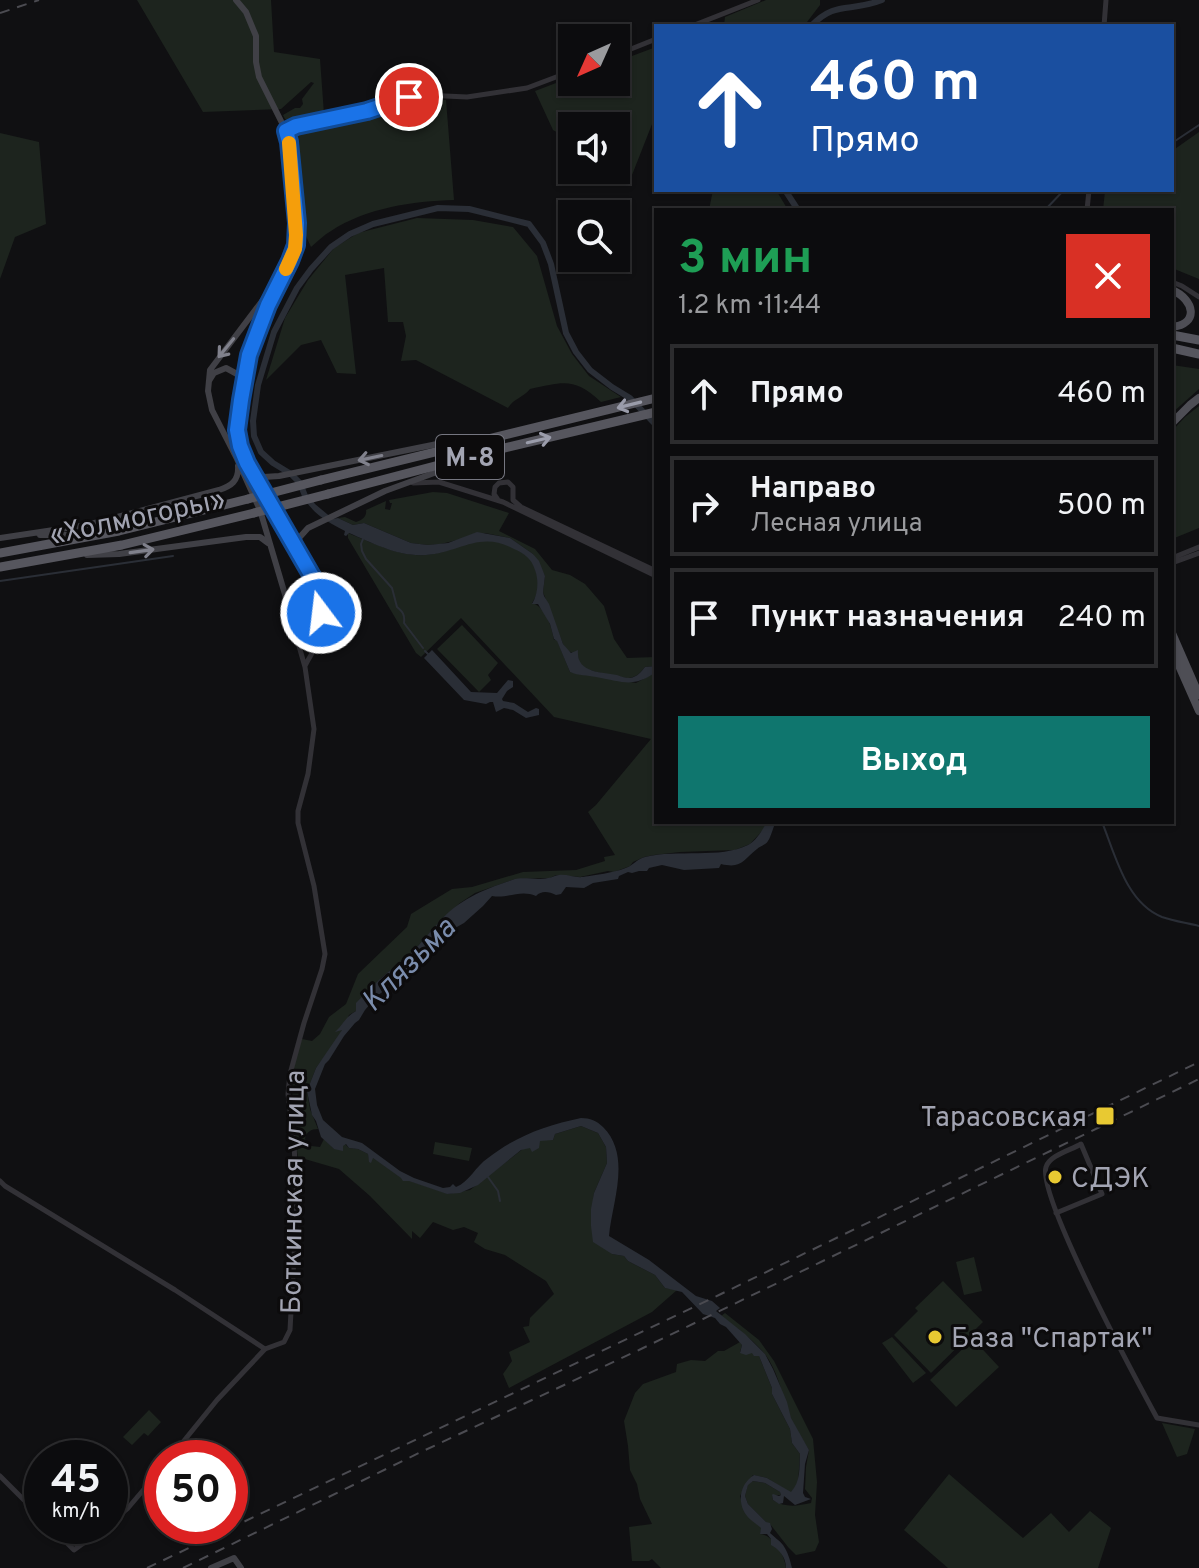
<!DOCTYPE html>
<html lang="ru">
<meta charset="utf-8">
<style>
:root{--surface:#0c0c0e;--page:#151517;--text:#f1f3f6;--muted:#9a9b9e;--line:#2c2c2e;--accent:#0f766e}
body{margin:0;font-family:Overpass,sans-serif;background:var(--page);color:var(--text);height:100vh;display:flex;flex-direction:column;font-size:30px;white-space:nowrap}
*{box-sizing:border-box;margin:0}
p{font-size:26px;color:var(--muted)}
.icon{flex:none;width:44px;height:44px;fill:none;stroke:currentColor;stroke-width:2;stroke-linecap:round;stroke-linejoin:round}
.map{position:relative;flex:1;overflow:hidden}
.drawer{position:absolute;left:654px;top:208px;width:520px;height:616px;display:flex;flex-direction:column;background:var(--surface);border-radius:0px;box-shadow:0 2px 6px #0004,0 0 0 2px var(--line)}
.drawer>*{flex:none}
.guide{position:absolute;left:654px;top:24px;width:520px;height:168px;border-radius:0px;box-shadow:0 2px 6px #0004,0 0 0 2px var(--line);background:#1a4fa0;color:#fff;overflow:hidden}
.needle{width:52px;rotate:225deg}
.buttons{position:absolute;left:558px;top:24px;display:grid;gap:16px}
.buttons a{display:grid;place-items:center;width:72px;height:72px;border-radius:0px;background:var(--surface);box-shadow:0 2px 6px #0004,0 0 0 2px var(--line);font-size:40px}
.speed{position:absolute;left:24px;top:1440px;display:flex;gap:16px;font-size:40px;font-weight:700;text-align:center}
.speed>*{display:grid;place-content:center;width:104px;height:104px;border-radius:50%;background:var(--surface);box-shadow:0 2px 6px #0004,0 0 0 2px var(--line);line-height:1}
.speed small{font-size:20px;font-weight:400}
.speed .limit{border:12px solid #d22;background:#fff;color:#111}
.pin{position:absolute;display:grid;place-items:center;width:68px;height:68px;color:#fff;margin:-34px;border:4px solid #fff;border-radius:50%;box-shadow:0 2px 8px #0007}
.me{position:absolute;width:88px;margin:-44px;rotate:345deg;stroke-linejoin:round;filter:drop-shadow(0 0 6px #0008)}
.turn{display:flex;align-items:center;gap:28px;height:168px;padding:0 24px;font-size:36px}
.turn .icon{width:104px;height:104px;stroke-width:2.5}
.turn b{display:block;font-size:56px;line-height:68px}
.round{display:grid;place-items:center;flex:none;width:84px;height:84px;border-radius:0px;background:var(--page)}
.summary{display:flex;align-items:center;justify-content:space-between;height:136px;padding:0 24px}
h1{font-size:48px;font-weight:700;line-height:60px;color:#1e9e55}
.primary-button{display:flex;gap:16px;margin-top:auto;padding:16px 24px}
.primary-button a{flex:1;height:92px;border-radius:0px;background:var(--accent);color:#fff;font-size:32px;font-weight:700;line-height:92px;text-align:center}
ul{padding:0;list-style:none}
li{display:flex;align-items:center;gap:24px;height:100px;margin:0 16px 12px;padding:0 8px;border:4px solid var(--line);border-radius:0px}
li div{flex:1}
li b{display:block;font-size:30px}
li em{font-style:normal}
.map>svg:first-child{display:block}
</style>
<div class="map">
<svg width="1199" height="1568" viewBox="0 0 1199 1568">
<rect width="100%" height="100%" fill="#101012"/>
<path fill="#1d241e" d="M137,0H271L274,52L320,59L324,114L291,122L285,119L283,115L295,108H300L303,104L302,99L314,83L311,82L281,109L203,112Z
M766,0H820V5L804,26H724L725,17Z
M656,47V114L632,175L616,166V126H572V141L553,130L535,91L572,77V82H616V62Z
M424,98L446,100L454,200C413,201 366,208 331,231C324,235 318,241 311,247L300,223L296,152L294,133L298,128L362,116L410,100Z
M1199,132V279L1172,268V210H1103L1105,191L1107,190H1172V151Z
M0,133L39,142L46,224L15,237L0,279Z
M713,190H776L788,210H709Z
M417,218L473,220L513,227L537,256L557,326L572,354L589,376L621,397L601,402C574,377 564,382 530,389C523,398 514,398 508,408L416,360L401,361L406,336L403,322H388L384,268L345,275L356,374L337,373L321,340L301,345L266,380L285,318L308,280L334,248L358,233Z
M1172,365L1199,369V389L1172,413Z
M1199,406V528L1172,539V431L1185,417Z
M433,492L447,493L509,513L499,531L535,549L552,570L570,575L585,584L604,606L614,639L627,658L656,657V666L645,667C641,672 637,677 629,678C623,678 589,671 584,668C579,665 579,661 578,656L567,650L563,644L543,592L545,576L533,554L510,538L485,533L441,544L428,545L411,543L364,523L353,525L338,518L345,517L356,522C362,520 367,517 366,510L386,501L385,509L390,510L392,503H390L389,500Z
M348,533C371,542 400,557 425,555C450,554 476,534 502,542C508,544 514,548 519,551C527,555 532,559 535,568C539,580 540,592 532,603C545,606 552,627 554,640H557L570,672L636,683L656,672V822H767L763,830L750,844L735,850L680,852L654,855L644,857L633,862L630,866L614,872L608,871L580,877L556,875L550,878L515,879L475,893L460,903L444,917L408,957L381,978L357,1005L356,1011L349,1015L339,1037L316,1068L307,1091L310,1109L318,1129C311,1129 306,1132 305,1139L309,1144L306,1146L301,1144L297,1148C294,1113 286,1073 302,1039L312,1041L320,1034L329,1017L346,1004L358,974L407,927L411,914L452,889L472,887L523,872L576,870L605,861L604,857L615,855L588,812L596,805L651,739L554,717L461,618L421,657L416,653L348,538Z
M462,625L498,663L488,675L491,680L479,692L437,649Z
M581,1126L598,1133L606,1147L607,1163L594,1193L591,1226L612,1254L624,1256L628,1261L655,1275L665,1288L677,1290L652,1312L509,1388L503,1374L512,1361L509,1352L530,1342L523,1327L529,1326L530,1318L554,1294L546,1281L505,1255L485,1249L474,1242L478,1233L464,1227L453,1230L433,1222L420,1238L412,1231V1239L370,1196L339,1169L298,1157L297,1150L302,1146L307,1149L311,1146L320,1147L324,1139L334,1149L345,1144L349,1148L358,1149L368,1154L369,1159L372,1157L402,1178L448,1194L470,1190L524,1148H531L542,1139L553,1140L555,1134Z
M435,1142L472,1148L469,1161L433,1154Z
M974,1257L982,1291L964,1295L956,1262Z
M943,1281L983,1322L931,1373L894,1335L918,1311L915,1308Z
M725,1313L759,1340L774,1361L813,1439L817,1482L815,1515L819,1542L815,1551L796,1555L788,1547L770,1524L767,1523L748,1504L745,1496L748,1484L753,1481L765,1483L780,1492L781,1495H772L773,1500C785,1508 797,1506 811,1503L812,1498L805,1489L806,1467L809,1450C803,1440 795,1429 790,1417C782,1396 779,1372 764,1353C752,1339 736,1327 721,1316Z
M892,1337L926,1373L913,1383L882,1343Z
M973,1339L999,1367L956,1407L930,1380Z
M740,1342L742,1345L740,1352L753,1353L759,1356L772,1388V1394L790,1429L792,1443L800,1454L798,1484L791,1493L767,1478L753,1475L740,1496C745,1514 748,1517 762,1528L760,1534C774,1535 785,1556 786,1568H661L652,1559L649,1561H632L629,1527L652,1524L640,1499L637,1484L630,1470L628,1446L624,1421L635,1393L643,1384L676,1372L677,1364L691,1360L705,1361L718,1351H724Z
M149,1410L161,1422L148,1436L144,1433L132,1445L123,1437Z
M1162,1423L1195,1429L1187,1454L1177,1457Z
M949,1474L1023,1538L1051,1513L1069,1532L1090,1511L1111,1528L1098,1568H948L904,1530Z"/>
<path fill="#2a2e36" d="M311,498L315,504L333,519L338,518L353,525L364,523L411,543L428,545L448,543L477,532L510,538L533,554L539,561L545,576L543,592L544,596L549,604L563,644L571,653L578,650C576,673 600,672 617,675C620,676 625,678 630,678C637,677 641,672 645,667L656,666V672C633,688 624,682 596,677C587,675 579,676 570,672L557,641L554,639L550,624L538,604H532C538,594 539,581 535,570C531,558 525,554 514,549C480,530 459,553 426,555C398,557 373,543 349,533L346,536L344,535L345,531C329,523 315,515 305,500Z
M432,650L471,692L497,693L508,680L513,681V687L507,691L502,699L503,701L514,703L528,712L536,708L539,709V715L526,718L513,710L504,708L496,712L493,702H490L486,704L464,700L424,658Z
M767,822H776C773,827 771,837 768,841C766,845 760,846 757,849C743,860 742,869 721,864L719,868L684,870L662,865L649,868L647,871H639L632,873L628,872L619,876L618,879L593,883L584,888L566,887L561,894L556,895C549,892 542,890 536,896C520,889 508,899 492,896L483,906L464,923L448,932L445,939L423,961L377,996L365,1010L359,1020L355,1023L344,1036L329,1060L325,1064L315,1089L317,1105L323,1120L342,1137L362,1143L400,1171L414,1178L443,1188L450,1187L453,1184L456,1187C469,1182 476,1166 488,1158C516,1136 547,1125 581,1118C590,1118 597,1121 603,1127C632,1156 612,1202 609,1236L649,1260L696,1296L712,1301L720,1308L716,1311L745,1334L765,1354L773,1369L787,1402L791,1418L809,1450L805,1464L803,1493L805,1497L811,1499L795,1505L784,1496L783,1503L779,1504L773,1500L772,1495L773,1494L779,1496L781,1495L780,1492L765,1483L753,1481L748,1485L745,1496L748,1504L766,1522L770,1523L772,1529L770,1533C774,1537 779,1540 783,1545C788,1552 790,1560 792,1568H786C786,1557 779,1549 771,1545V1539L767,1534H760L761,1528C758,1525 754,1523 751,1520C736,1507 738,1485 754,1475L767,1478L791,1492C801,1481 799,1469 800,1454L792,1443L790,1429L772,1394V1388L759,1356H754L752,1353L746,1355L740,1353L742,1345L726,1327L720,1324L715,1318L703,1314L682,1292L665,1288L655,1275L628,1261L624,1256L612,1254L593,1242L591,1226V1209L594,1193L607,1163L606,1147L598,1133L581,1126L555,1134L553,1140L540,1141L539,1148L532,1152L530,1148L521,1150L478,1185L460,1193L447,1194L409,1181H403L401,1178L373,1158L371,1163L369,1162L368,1154L358,1149L349,1148L346,1144L343,1146V1151L334,1149L321,1137L316,1121L312,1115L307,1091L316,1068L342,1030L335,1032C344,1024 345,1017 356,1011V1003C366,993 376,982 387,973C393,968 401,964 406,958C417,948 428,934 439,922C458,900 484,889 512,880C524,876 535,881 548,878C552,878 555,875 559,875C567,874 575,878 583,877C595,875 620,872 630,866C636,862 638,859 645,857C677,849 720,859 748,845C757,840 762,830 767,822Z"/>
<g fill="none" stroke-linecap="round" stroke-linejoin="round">
<path stroke="#2a2e36" stroke-width="2" d="M1172,143L1199,125
M1045,210L1064,190
M363,539L361,544L362,551L366,559L392,588L397,607C403,612 405,615 404,623L423,648
M0,581L173,556
M425,651L428,654
M1102,822C1115,854 1126,903 1162,917C1173,921 1187,923 1199,926
M488,1177L498,1191L500,1201"/>
<path stroke="#2a2e36" stroke-width="6" d="M811,26C836,0 849,13 882,0
M785,190L798,210
M307,501L300,483L291,474L273,463L261,452L254,436L253,421L258,385L274,332L297,288L311,269L331,247L350,234L373,224L438,208L469,209L529,224L543,243L551,264L566,333L576,352L590,370L612,387L630,398L656,425"/>
<path stroke="#323136" stroke-width="5" d="M692,26L758,0
M1104,26L1106,0
M616,55L656,39
M286,131L296,126L367,111L407,97L424,95L467,97L527,88L572,71
M1087,210L1089,190
M1172,282L1182,286L1199,297
M413,483L439,482L503,502L656,576
M498,500L494,494L495,487L499,483L508,482L513,487V500L521,507L656,571
M1172,558L1199,547
M1172,563L1199,553
M305,666C319,638 338,623 321,591
M0,1181L5,1186L175,1290L265,1349
M1056,1213L1102,1194L1081,1144C1071,1150 1050,1155 1046,1167C1037,1196 1138,1383 1157,1418L1199,1425
M265,1349L284,1342L290,1330L297,1202L294,1144L288,1094L290,1074L304,1023L322,969L325,954L314,886L298,823V811L308,774L314,729L305,667L289,611
M170,1458L217,1400L265,1349
M0,1476L42,1518
M110,1523L128,1508L162,1468
M50,1526L74,1550L107,1526"/>
<path stroke="#404046" stroke-width="6" d="M236,0L246,12L256,36V62L259,77L288,135L297,223L296,245L293,255L268,305L249,355L241,400L237,430L240,446L247,463L320,590L321,613C311,626 297,621 289,608L260,510L237,459L212,410L208,391L210,370L284,272
M209,381L214,373L226,368L237,374L242,387
M252,469L264,477L279,476L452,441L482,437
M40,535H77
M0,538L87,525L219,490C231,486 239,481 238,466
M301,552L299,538L308,528L385,491L467,461
M87,555L119,554L246,537H260L268,543
M211,1568L234,1558L241,1568"/>
<path stroke="#4e4e55" stroke-width="8" d="M1172,290C1195,300 1199,324 1172,327
M1172,423L1190,405L1199,398
M1172,633L1199,695
M1172,650L1199,711"/>
<path stroke="#56565e" stroke-width="9" d="M1172,335L1199,340
M1172,348L1199,354
M321,480L656,398
M328,494L496,450L656,412
M0,553L119,531L248,499
M0,567L122,545L254,513"/>
<path stroke="#4b4b51" stroke-width="2" stroke-dasharray="10 8" stroke-linecap="butt" d="M0,13L39,0
M147,1568L721,1294L1199,1062
M183,1568L421,1452L641,1349L1199,1079"/>
<path stroke="#56565e" stroke-width="9" d="M248,499L321,480
M254,513L328,494"/>
</g>
<defs><path id="oneway-shaft" d="M-6 0H5M1.5-3L5.5 0L1.5 3" fill="none" stroke-width="1.6" stroke-linecap="round" stroke-linejoin="round" transform="scale(2)"/></defs>
<g stroke="#80818c">
<use href="#oneway-shaft" transform="translate(226 348) rotate(129)"/>
<use href="#oneway-shaft" transform="translate(370 458) rotate(168)"/>
<use href="#oneway-shaft" transform="translate(142 551) rotate(-8)"/>
</g>
<g stroke="#9a9caa">
<use href="#oneway-shaft" transform="translate(629 405) rotate(166)"/>
<use href="#oneway-shaft" transform="translate(539 440) rotate(-13)"/>
</g>
<g fill="none" stroke-linecap="round" stroke-linejoin="round">
<g stroke="#114b97" stroke-width="20">
<path id="route" d="M321,613L320,590L247,463L240,446L237,430L241,400L249,355L268,305L290,261L296,245L297,223L289,142L286,131L296,126L367,111L409,97"/>
</g>
<use href="#route" stroke="#1a73e8" stroke-width="14"/>
<path stroke="#f59e0b" stroke-width="14" d="M286,269L295,249L296,235L289,143"/>
</g>
<g fill="#e8c932" stroke="#0c0b0c" stroke-width="3">
<rect x="1095" y="1106" width="20" height="20" rx="4"/>
<circle cx="1055" cy="1177" r="8"/>
<circle cx="935" cy="1337" r="8"/>
</g>
<g text-anchor="middle" stroke-width="6" stroke-linejoin="round" paint-order="stroke">
<rect fill="#0c0b0c" stroke="#757680" stroke-width="2" x="436" y="435" width="68" height="44" rx="6"/>
<g font-size="26" font-weight="bold" fill="#a2a4b2">
<text x="470" y="466">М-8</text>
</g>
<g font-size="28" fill="#a2a4b2" stroke="#0c0b0c">
<text transform="translate(137 516) rotate(-12)" y="10">«Холмогоры»</text>
<text transform="translate(292 1192) rotate(-89)" y="10">Боткинская улица</text>
</g>
<g font-size="28" fill="#a2a4b2" stroke="#0c0b0c" text-anchor="start">
<text x="1087" y="1126" text-anchor="end">Тарасовская</text>
<text x="1071" y="1187">СДЭК</text>
<text x="951" y="1347">База "Спартак"</text>
</g>
<g font-size="30" font-style="italic" fill="#7a8cac" stroke="#0c0b0c">
<text transform="translate(408 964) rotate(-45)" y="10">Клязьма</text>
</g>
</g>
</svg>
<div class="buttons">
<a><svg class="needle" viewBox="-14 -14 28 28"><path d="M0-13l5 13h-10z" fill="#e53935"/><path d="M0 13l5-13h-10z" fill="#9a9b9e"/></svg></a>
<a><svg class="icon" aria-label="sound" viewBox="0 0 24 24"><path d="M4 9h4l5-4v14l-5-4H4zM17 9q2 3 0 6"/></svg></a>
<a><svg class="icon" aria-label="search" viewBox="0 0 24 24"><circle cx="10" cy="10" r="6"/><path d="M15 15l6 6"/></svg></a>
</div>
<div class="speed"><div>45<small>km/h</small></div><div class="limit">50</div></div>
<div class="pin" style="left:409px;top:97px;background:#d93025"><svg class="icon" aria-label="arrive" viewBox="0 0 24 24"><path d="M6 21V4h12l-3 4 3 4H6"/></svg></div>
<svg class="me" style="left:321px;top:613px" viewBox="-20 -20 40 40"><circle r="17" fill="#1a73e8" stroke="#fff" stroke-width="3"/><path d="M0-11L8 9 0 5-8 9z" fill="#fff"/></svg>
<div class="guide">
<div class="turn"><svg class="icon" aria-label="ahead" viewBox="0 0 24 24"><path d="M12 20V5M6 11l6-6 6 6"/></svg><div><b>460 m</b>Прямо</div></div>
</div>
<section class="drawer">
<div class="summary"><div><h1>3 мин</h1><p>1.2 km · 11:44</p></div><a class="round" style="background:#d93025;color:#fff"><svg class="icon" aria-label="close" viewBox="0 0 24 24"><path d="M6 6l12 12M18 6L6 18"/></svg></a></div>
<ul>
<li><svg class="icon" aria-label="ahead" viewBox="0 0 24 24"><path d="M12 20V5M6 11l6-6 6 6"/></svg><div><b>Прямо</b></div><em>460 m</em></li>
<li><svg class="icon" aria-label="right" viewBox="0 0 24 24"><path d="M7 20v-9h11M14 6l5 5-5 5"/></svg><div><b>Направо</b><p>Лесная улица</p></div><em>500 m</em></li>
<li><svg class="icon" aria-label="arrive" viewBox="0 0 24 24"><path d="M6 21V4h12l-3 4 3 4H6"/></svg><div><b>Пункт назначения</b></div><em>240 m</em></li>
</ul>
<div class="primary-button"><a>Выход</a></div>
</section>
</div>
